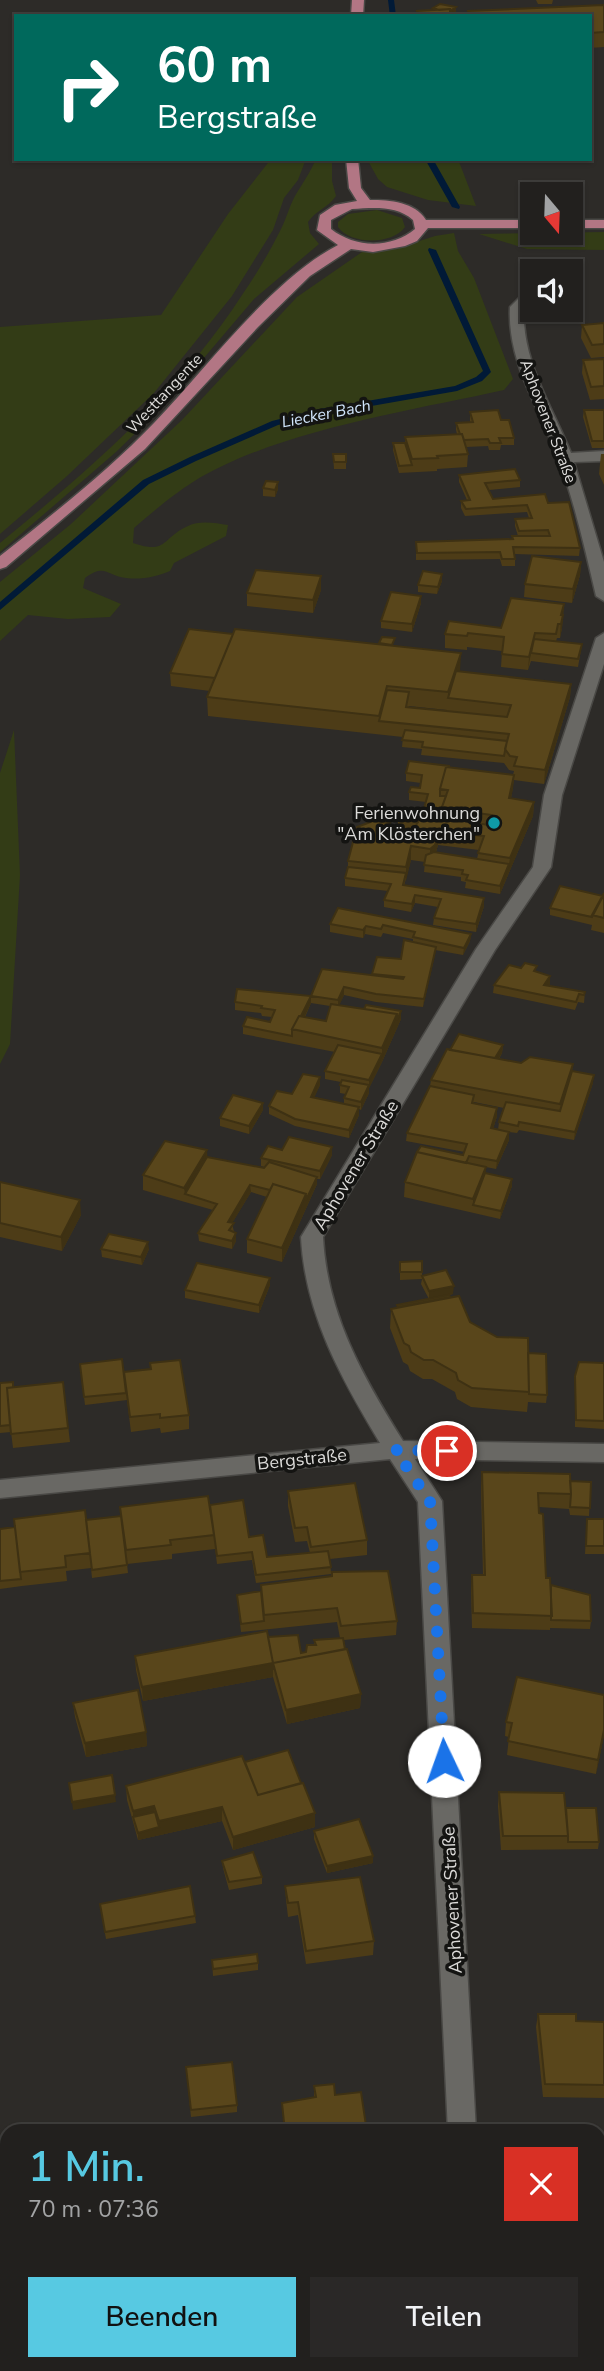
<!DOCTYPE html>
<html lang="de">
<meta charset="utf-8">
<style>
:root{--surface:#22201e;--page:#2a2827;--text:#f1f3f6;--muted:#a2a3a4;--line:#3f3e3c;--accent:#57c9e2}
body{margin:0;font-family:"Nunito Sans",sans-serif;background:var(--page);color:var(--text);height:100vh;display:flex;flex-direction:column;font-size:26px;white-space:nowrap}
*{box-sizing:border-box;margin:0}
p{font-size:23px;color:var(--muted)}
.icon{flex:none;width:38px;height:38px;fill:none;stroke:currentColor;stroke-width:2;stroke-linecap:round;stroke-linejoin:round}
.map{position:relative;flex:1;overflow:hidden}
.sheet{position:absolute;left:0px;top:2124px;width:606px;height:247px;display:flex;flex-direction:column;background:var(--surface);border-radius:21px 21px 0 0;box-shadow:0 2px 5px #0004,0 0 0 2px var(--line)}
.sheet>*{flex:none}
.top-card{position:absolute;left:14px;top:14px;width:578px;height:147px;border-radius:0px;box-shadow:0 2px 5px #0004,0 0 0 2px var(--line);background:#00695c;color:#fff;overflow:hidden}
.needle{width:46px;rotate:161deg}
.fabs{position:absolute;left:520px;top:182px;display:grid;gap:14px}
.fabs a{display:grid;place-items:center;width:63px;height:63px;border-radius:0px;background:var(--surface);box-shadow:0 2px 5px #0004,0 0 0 2px var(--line);font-size:35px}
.pin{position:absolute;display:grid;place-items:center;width:60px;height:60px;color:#fff;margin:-30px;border:4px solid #fff;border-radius:50%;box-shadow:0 2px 7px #0007}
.me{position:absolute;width:77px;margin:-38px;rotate:357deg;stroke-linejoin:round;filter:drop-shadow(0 0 5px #0008)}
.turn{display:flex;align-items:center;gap:24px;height:147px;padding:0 28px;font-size:32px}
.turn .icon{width:91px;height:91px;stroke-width:2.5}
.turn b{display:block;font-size:49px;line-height:60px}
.round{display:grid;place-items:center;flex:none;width:74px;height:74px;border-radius:0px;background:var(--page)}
.summary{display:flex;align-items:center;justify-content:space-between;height:119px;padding:0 28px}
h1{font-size:42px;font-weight:600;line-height:52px;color:var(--accent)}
.primary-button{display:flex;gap:14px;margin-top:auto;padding:14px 28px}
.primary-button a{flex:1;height:80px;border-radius:0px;background:var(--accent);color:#111;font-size:28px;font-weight:600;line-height:80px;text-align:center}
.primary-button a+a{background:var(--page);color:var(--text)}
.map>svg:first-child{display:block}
</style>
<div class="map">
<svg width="604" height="2371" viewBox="0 0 604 2371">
<rect width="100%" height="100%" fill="#2d2b28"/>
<path fill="#333c16" d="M271,159H306L298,180L284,198L273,230L232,296L154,393L67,476L0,534V327L161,315L228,214Z
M316,159H332V181L336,196C328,208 316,210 308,222L310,233L319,244L254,299L164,405L116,452L0,552V543C89,470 179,393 242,295C256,275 269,253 280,231C286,220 289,207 295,196C302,184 310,173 316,159Z
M367,159H458L476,206L428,200L387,187L378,179Z
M377,210L402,218L405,227C392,245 351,245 338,227V222L348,214Z
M604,232V250L527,249L479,234Z
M454,233L458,251L474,278L513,379L504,390C409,411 275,431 193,482C174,494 151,513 134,528L133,543C168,555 161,538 188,526C200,520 215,523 228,525L226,536L174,563L170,571C155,577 142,580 126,578C106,576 106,563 85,578L83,588L121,604L110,617L68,619L28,615L0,641V582L71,524L182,420L297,297L362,252L395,249L435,236Z
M14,730L20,875L10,1044L0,1064V773Z
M7,2191V2364H31L32,2371H0V2192Z"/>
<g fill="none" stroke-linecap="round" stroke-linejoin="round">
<path fill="#011a37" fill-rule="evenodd" d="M388,0H394L396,16H390Z
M425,159H433L460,207L459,209L452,207Z
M429,248L436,250L491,372L482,381L457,391L320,415L278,425L196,461L149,484L0,610V602L143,480L190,457L272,421L320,409L455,386L476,377L483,371L428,250Z"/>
<g stroke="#494845" stroke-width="3">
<path id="minor" d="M532,289V300L524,308C521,360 552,406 571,453L604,451V461L574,462L604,562V601L596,596C585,549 574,500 557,455C538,407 507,361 510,307L527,290Z
M604,633V664L562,795L551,867L495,950L323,1237C327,1314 363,1377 403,1441L604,1444V1462L415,1459L442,1501L476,2132H448L418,1502L390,1459L0,1498V1480L380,1443C341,1378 305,1314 301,1237L476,949L533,867L544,795L596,638Z
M452,2364H482V2371H452Z"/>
</g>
<g stroke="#494845" stroke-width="3">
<path id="major" d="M352,0H364L363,16H351Z
M346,159H358L361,188L370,200C390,200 415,202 426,220H532V228H428L417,241L405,246L373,252L351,249L310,276L258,327L145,449L6,567L0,569V556C53,514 107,472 154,423C207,368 272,279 338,245L317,230L320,215L335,205L357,201L349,188ZM352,209C373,208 396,205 413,220L415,229C391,249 355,248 331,229V220Z
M570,220H604V228H570Z"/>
</g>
<use href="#minor" fill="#696864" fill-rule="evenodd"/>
<use href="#major" fill="#b27684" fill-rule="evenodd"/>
</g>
<path fill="#4d3c17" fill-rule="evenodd" d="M536,0H553L552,4H538Z
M604,5V47L590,48V16H467L468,11Z
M604,323V357L591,358L581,338L582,325Z
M604,359V399L590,400L582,373L583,360Z
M584,410H604V448H592L583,417Z
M470,412L501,420L514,438V445H501L500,450H489L488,446L466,447L468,454L467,467L437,469V471L399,473L393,450V443H405V437L457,434L456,430V423L470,422Z
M333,454H346V469H334Z
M601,454H604V485L599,474Z
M459,475L520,480V487L489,490L493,499L548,503L580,548L579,556L515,554V566H502L500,559L416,560V542L512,539V536H518L515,526V519L529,518L527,512L465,516L461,508V501L467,500L459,482Z
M278,482V489L275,497L263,496V488Z
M581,562L580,575L572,603L524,597L525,584Z
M321,576V590L313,613L247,606V593Z
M442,581L437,594L418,592V585Z
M421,596V603L412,632L381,628V621Z
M564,604L562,628L560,638H557L556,641L582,644L578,667L531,661L528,670L501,667L502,651L467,647V650L445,648V634L501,628Z
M233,634L379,645V643L395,646L460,672L571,684L570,697L544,784L514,780L511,798L534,802L533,816L500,894L465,888L466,882L461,881V877L424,872L425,862L411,860L404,886L484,906L476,932L433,925L434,918L438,907L415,903L411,912L384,907V900L388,891L345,886V878L348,868V861L390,823V830L414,832L415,830L398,827V819L422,815L426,802L409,800V792L420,788L421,783L406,781V773L449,767L513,775L514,771L509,770L504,763L421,755L422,749L402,747L403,737L208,716L207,697L210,691L171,686L170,673ZM409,706L447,710V711L409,707ZM438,845L479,850L477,859L436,852Z
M604,893V946V933L591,930L592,925L550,915V908L603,896Z
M338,908L471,934L470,941L463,955L435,950L423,1007L376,1002L344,995L339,1005L401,1019L382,1062L369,1088V1093L361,1110L359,1109V1115L349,1138L295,1126L269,1114V1106L292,1094L320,1085L314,1097L344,1104V1098L346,1094L340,1093V1085L341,1082L325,1079V1071L335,1052L243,1034V1026L270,1022L272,1017L262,1016L261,1013L235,1010V1002L311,1003L305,1017L326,1021L330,1006L311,1003V996L372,975L377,957L401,959L413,942V939L383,933L381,937L365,934L363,938L330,932V924Z
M537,972L550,984L548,986L585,992L584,1003L578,1002L575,1010L493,993L494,985Z
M503,1045L502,1053L499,1059L521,1063L573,1064L572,1071L593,1083L574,1140L519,1130L517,1133L509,1132V1140L496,1169L486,1167L485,1173L512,1179V1186L500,1219L404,1197L405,1182L463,1155L465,1152L406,1141L407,1133L430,1086L431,1080L450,1050ZM474,1102L504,1108L499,1122L498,1130L493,1129L497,1116V1108L473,1104Z
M263,1110L249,1134L220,1126V1118Z
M332,1147V1155L320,1179H317V1184L282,1262L247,1253V1239L267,1197L251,1192L232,1223L236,1241L232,1249L199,1241L198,1233L213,1210L143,1190V1175L207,1150V1157L264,1168L265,1167L261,1166V1158L282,1150Z
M0,1182L81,1215L62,1251L0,1237Z
M101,1249H149L142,1265L102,1257Z
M422,1261V1276L453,1294L444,1296L450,1297L470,1322L528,1353L547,1395L546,1403L528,1402L527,1412L471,1407L457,1399L455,1392L432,1379H423L410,1371L408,1365L403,1362L390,1328L391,1309L397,1308V1305L429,1299L421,1284L422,1279L400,1280V1262Z
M270,1278V1285L259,1313L185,1298V1290Z
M604,1363V1429L575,1427V1376Z
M80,1364L125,1382L189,1415V1429L161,1433L160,1428L131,1432L127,1400L85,1405Z
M63,1382L70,1442L13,1448L11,1432L0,1433V1383L13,1388Z
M482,1472L570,1481L591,1482L589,1516L570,1515L569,1509L539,1507L546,1578L551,1585L591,1621L590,1629L550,1628V1630L472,1628L471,1590L472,1575H483L481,1486Z
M288,1491L367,1540V1555L330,1559L331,1574L256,1583L252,1560L217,1564L215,1548V1549L172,1554V1559L127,1564L128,1573L92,1578L91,1568L66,1571L67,1581L22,1586V1582V1586L0,1589V1529L21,1575L14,1519L86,1520L210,1505L249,1537L267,1557L310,1553L307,1541L295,1542L288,1506Z
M587,1519H604V1554H585Z
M261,1591L397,1621L396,1635L344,1640L345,1649L361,1694L360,1708L287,1724L273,1677L143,1701L136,1670L135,1656L268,1637L301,1653L306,1652L314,1645V1640L340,1638L337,1622L241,1632L237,1595Z
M73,1703L146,1732L147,1746L86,1757L75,1717Z
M506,1722L604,1735L596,1774L507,1755L509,1737L505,1736Z
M245,1762L301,1783L315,1813V1827L233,1850L222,1821L138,1840L127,1800L126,1786Z
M499,1792L566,1808L599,1842L598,1849L501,1850L498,1806Z
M314,1831L373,1856V1863L327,1873L314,1839Z
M222,1861L262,1877V1884L229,1890L223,1868Z
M285,1886L374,1941L373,1955L306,1964L298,1915L288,1917L286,1900Z
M101,1911L195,1916L196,1923L106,1939Z
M212,1960L258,1963V1970L213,1976Z
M538,2014L576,2021L604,2022V2098L543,2097L536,2027Z
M186,2067L237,2105V2112L191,2117Z
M314,2086L335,2095L367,2132H284L282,2103L314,2097Z
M598,2153L604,2154V2271L598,2270Z
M534,2364H582V2371H534Z"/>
<path fill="#3e3113" d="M456,7V13L452,16L449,12Z
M278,482V489L275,497V490Z
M581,562L580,575L572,603L573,589Z
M442,574V581L437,594L438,587Z
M321,576V590L313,613V600Z
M421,596V603L412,632V624Z
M564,604L562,628L560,638L561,615Z
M535,633L534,646L531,653L528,670L529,657Z
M461,653L460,671L448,698V692Z
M571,684L570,697L544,784L545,770Z
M514,775L513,789L508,812L509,798Z
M534,802L533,816L500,894V886L509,864L510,858Z
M439,831L438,845L434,859L430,863V849Z
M411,846V860L406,881V867Z
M415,895V903L411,912L412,904Z
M484,898V906L476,932V924Z
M366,926L365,934L363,938V930Z
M471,934L470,941L463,955L464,948Z
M436,947L435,955L423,1007L424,999Z
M550,976V984L543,993L544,985Z
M344,987V995L338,1008V1000Z
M311,996V1003L298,1031L295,1030Z
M401,1011V1019L382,1062L369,1088V1093L361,1110V1102L369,1086V1080L382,1054V1048L397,1014Z
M503,1045L502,1053L491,1072L492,1064Z
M594,1075L593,1083L574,1140L575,1132Z
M320,1077V1085L311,1105V1097Z
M263,1103V1110L249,1134V1126Z
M359,1107V1115L349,1138V1130Z
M497,1108V1116L491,1136V1128Z
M509,1132V1140L496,1169L497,1161Z
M332,1147V1155L320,1179V1171Z
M207,1150L208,1165L185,1194L184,1188Z
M486,1167L485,1181L473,1205V1199Z
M317,1177V1184L282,1262V1248L306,1194Z
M512,1179V1186L500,1219L501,1211Z
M250,1185L251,1192L228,1230V1222Z
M80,1200L81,1215L62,1251L61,1237Z
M236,1233V1241L232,1249V1241Z
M148,1242L149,1249L142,1265L141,1257Z
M270,1278V1285L259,1313V1305Z
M454,1286L453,1294L429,1299V1291Z
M273,1663V1677L143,1701L142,1687Z
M361,1694L360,1708L287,1724L286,1710Z
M604,1730V1735L596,1774L598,1760Z
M146,1732L147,1746L86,1757L85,1743Z
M115,1795L116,1802L73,1810L72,1802Z
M154,1806L155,1819L133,1818V1811Z
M222,1807V1821L138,1840V1833L159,1827V1821Z
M315,1813V1827L233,1850V1837Z
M373,1856V1863L327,1873V1866Z"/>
<path fill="#59461b" stroke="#3e3113" stroke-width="2" d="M440,4L456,7L450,11V9L439,10L433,8Z
M604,5V32L590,33V16H470L468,11Z
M450,9L453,16H420L417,11Z
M604,323V344L592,345L582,325Z
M604,359V386L591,387L583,360Z
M498,410L501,420H509L514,438H499L501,443H490L488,439L464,440L462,434H460L456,423L473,422L470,412Z
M584,410H604V441H592Z
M462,434L468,454L437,456L438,458L412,459L405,437Z
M393,443H405L412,465L399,466Z
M333,454H346V462H334Z
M515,469L520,480L485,483L493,499L545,494L548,503L569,502L580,548L513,547L515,559H502L500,552L417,553L416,542L513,539L512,536H550L548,530L519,531L515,519L532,518L527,505L466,509L461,501L470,500L459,475Z
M266,481L278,482L275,490L263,488Z
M532,556L581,562L573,589L525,584Z
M256,570L321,576L313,600L247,593Z
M423,571L442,574L438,587L418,585Z
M391,592L421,596L412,624L381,621Z
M511,598L564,604L561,615H563L561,624H558L556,634L535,633L529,657L502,654L504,637L468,633L467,636L445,634L449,621L501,628Z
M189,629L233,634L215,678L170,673Z
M235,629L461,653L448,692L387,686L379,716L207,697Z
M382,637L395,638L392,645L379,643Z
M534,639L582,644L578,659L531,653Z
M456,671L571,684L545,770L514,766L517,757L510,756L505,749L509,734L379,721L387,690L409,692L406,707L507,717L511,705L448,698Z
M405,730L507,741L504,756L422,747L423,742L402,740Z
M409,761L449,766V767H446L440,789V796H446L442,807V813L423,812L428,794L409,792L411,787L420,788L422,775L406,773Z
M446,767L514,775L509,798L534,802L510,858L478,853L484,836L439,831L435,845L430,849L411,846L406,867L348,861L357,827L373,821L390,823L388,829L414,832L419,817L440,819V817L488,825L492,815L477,813L478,811L442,807L448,790L440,789Z
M406,813L442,817H440V819L419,817L418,822L398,819L400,815Z
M434,852L509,864L500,886L466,880L468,875L462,874L463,870L424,865L426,855Z
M348,867L406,873L403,885L484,898L476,924L434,918L441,899L415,895L412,904L384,900L391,884L345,878Z
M560,886L603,896L592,917L550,908Z
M604,893V918L592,915Z
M338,908L471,934L464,948L413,937L415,932L383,925L381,929L366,926L363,930L330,924Z
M404,940L436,947L424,999L376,994L344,987L338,1000L311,996L322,969L403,979L404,977L372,974L377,957L401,959Z
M525,963L537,966L534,971L550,976L544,985L585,992L584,995L579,994L576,1002L494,985L509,965L521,968Z
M237,989L311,996L301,1016H299L292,1029V1036L243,1026L247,1017L270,1022L275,1010L261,1008L262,1006L235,1002Z
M331,1004L397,1014L382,1048L292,1029L299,1016L326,1021Z
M366,1005L401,1011L397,1020V1014L364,1009Z
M459,1034L503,1045L495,1058L450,1050Z
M338,1045L382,1054L369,1080L325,1071Z
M447,1049L521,1063L530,1057L573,1064L560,1104L431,1080Z
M572,1071L594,1075L575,1132L519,1122L518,1126L499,1122L506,1102L560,1111Z
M303,1074L320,1077L311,1097L359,1107L349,1130L295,1119L269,1106L277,1091L292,1094Z
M342,1080L369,1085L361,1102L344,1098L349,1087L340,1085Z
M430,1086L474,1095L472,1103L497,1108L491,1128L509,1132L497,1161L469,1156L466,1163L417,1152L421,1146L463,1155L467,1144L407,1133Z
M233,1095L263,1103L249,1126L220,1118Z
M289,1137L332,1147L320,1171L261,1158L268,1146L282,1150Z
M165,1141L207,1150L184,1188L143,1175Z
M417,1152L486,1167L473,1199L405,1182Z
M207,1157L264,1168L269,1162L317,1177L306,1200V1194L273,1184L270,1190L250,1185L228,1222L234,1223L229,1230L236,1233L232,1241L198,1233L217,1204L185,1194Z
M485,1173L512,1179L501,1211L473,1205Z
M0,1182L80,1200L61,1237L0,1223Z
M273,1184L306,1194L282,1248L247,1239Z
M109,1234L148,1242L141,1257L101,1249Z
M422,1261V1272H400V1262Z
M197,1263L270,1278L259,1305L185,1290Z
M446,1270L454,1286L429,1291L422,1276Z
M449,1295L450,1297L398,1307L397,1305Z
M459,1296L470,1322L497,1337L528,1338L529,1392L472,1388L458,1380L456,1373L433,1360H424L411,1352L409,1346L404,1343L391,1309Z
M528,1353L546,1354L547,1395L529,1394Z
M122,1359L126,1393L84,1397L80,1364Z
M180,1360L189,1415L160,1418V1414L130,1417L124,1372L151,1369L150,1363Z
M579,1362L604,1363V1421L576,1420L575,1376Z
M13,1382V1388H7L10,1425L0,1426V1383Z
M63,1382L68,1428L11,1434L7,1388Z
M482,1472L570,1474L571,1494L538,1493L539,1513L543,1514L546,1578H550L552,1616L473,1613L472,1575H485Z
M570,1481L591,1482L590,1508L570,1507L571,1494Z
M355,1483L367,1540L311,1547L307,1527L295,1528L288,1491Z
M208,1496L214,1535L170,1540L171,1545L126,1550L120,1507Z
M243,1500L249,1537L263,1535L267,1557L328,1551L331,1567L256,1575L252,1552L217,1556L210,1505Z
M85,1510L90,1553L65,1556L66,1567L20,1572L14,1519Z
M121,1516L127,1565L92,1570L86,1520Z
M587,1519H604V1546H586Z
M15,1527L21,1579L0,1581V1529Z
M388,1571L397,1621L341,1626L337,1608L264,1615L261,1585L332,1576V1572Z
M551,1585L590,1595L591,1621L551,1620Z
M261,1591L264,1621L241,1624L237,1595Z
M267,1631L273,1663L142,1687L135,1656Z
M298,1635L301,1653L306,1652L307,1645H316L314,1640L343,1638L345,1649L273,1663V1670V1663L268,1637Z
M347,1649L361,1694L286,1710L273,1663Z
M517,1677L604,1695V1730L598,1760L508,1741L512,1723L506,1722Z
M138,1690L146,1732L85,1743L73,1703Z
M288,1750L301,1783L258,1795L245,1762Z
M242,1756L258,1795L303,1783L315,1813L233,1837L222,1807L159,1821L154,1806L133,1811L126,1786Z
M112,1775L115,1795L72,1802L69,1783Z
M499,1792L564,1793L568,1836H503Z
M566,1808H596L599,1842H568V1836Z
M155,1812L159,1827L138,1833L133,1817Z
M359,1819L373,1856L327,1866L314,1831Z
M253,1852L262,1877L229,1882L222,1861Z
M360,1877L374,1941L306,1951L298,1902L288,1903L285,1886Z
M190,1886L195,1916L105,1932L100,1904Z
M257,1954L258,1963L213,1969L212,1960Z
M538,2014H576V2021L604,2022V2085L545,2084Z
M232,2062L237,2105L191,2110L186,2067Z
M334,2084L335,2095L361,2092L367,2132H285L282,2103L316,2097L314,2086Z
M598,2153L604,2154V2258H598Z
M535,2364H582V2368L535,2366Z"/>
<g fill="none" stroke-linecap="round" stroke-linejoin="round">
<path stroke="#1a73e8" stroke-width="12" stroke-dasharray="0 21.6" d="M444,1761L430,1501L395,1450L447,1451"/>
</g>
<circle fill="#0f9aa8" stroke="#141412" stroke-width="2.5" cx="494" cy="823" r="7"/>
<g text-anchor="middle" stroke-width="7" stroke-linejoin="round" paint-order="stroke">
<g font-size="16" fill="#dcdbd9" stroke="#141412">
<text transform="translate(164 393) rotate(-47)" y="6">Westtangente</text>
<text transform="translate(549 421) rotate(69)" y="6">Aphovener Straße</text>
</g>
<g font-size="16" font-style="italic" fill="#d1e5fc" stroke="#141412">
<text transform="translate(326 413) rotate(-11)" y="6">Liecker Bach</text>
</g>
<g font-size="18" fill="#dcdbd9" stroke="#141412" text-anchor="end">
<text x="480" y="819">Ferienwohnung<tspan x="480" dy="21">"Am Klösterchen"</tspan></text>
</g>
<g font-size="18" fill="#dcdbd9" stroke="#141412">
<text transform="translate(356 1165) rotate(-59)" y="6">Aphovener Straße</text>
<text transform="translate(302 1459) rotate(-6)" y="6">Bergstraße</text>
<text transform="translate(452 1900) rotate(-93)" y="6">Aphovener Straße</text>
</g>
</g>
</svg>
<div class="fabs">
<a><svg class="needle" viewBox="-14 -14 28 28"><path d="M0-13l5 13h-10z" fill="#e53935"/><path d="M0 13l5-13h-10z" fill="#a2a3a4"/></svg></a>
<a><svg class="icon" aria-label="sound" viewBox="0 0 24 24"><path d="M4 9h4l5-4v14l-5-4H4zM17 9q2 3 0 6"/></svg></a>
</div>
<div class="pin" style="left:447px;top:1451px;background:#d93025"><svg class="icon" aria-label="arrive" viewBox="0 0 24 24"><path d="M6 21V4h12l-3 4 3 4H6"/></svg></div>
<svg class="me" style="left:444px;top:1761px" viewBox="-20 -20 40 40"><circle r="19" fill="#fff"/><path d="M0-13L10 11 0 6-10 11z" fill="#1a73e8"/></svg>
<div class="top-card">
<div class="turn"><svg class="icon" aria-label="right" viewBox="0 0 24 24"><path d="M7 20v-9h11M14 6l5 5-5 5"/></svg><div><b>60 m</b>Bergstraße</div></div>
</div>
<section class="sheet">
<div class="summary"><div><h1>1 Min.</h1><p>70 m · 07:36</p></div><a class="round" style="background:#d93025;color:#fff"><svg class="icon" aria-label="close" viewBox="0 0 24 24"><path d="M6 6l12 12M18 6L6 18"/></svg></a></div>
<div class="primary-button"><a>Beenden</a><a>Teilen</a></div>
</section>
</div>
